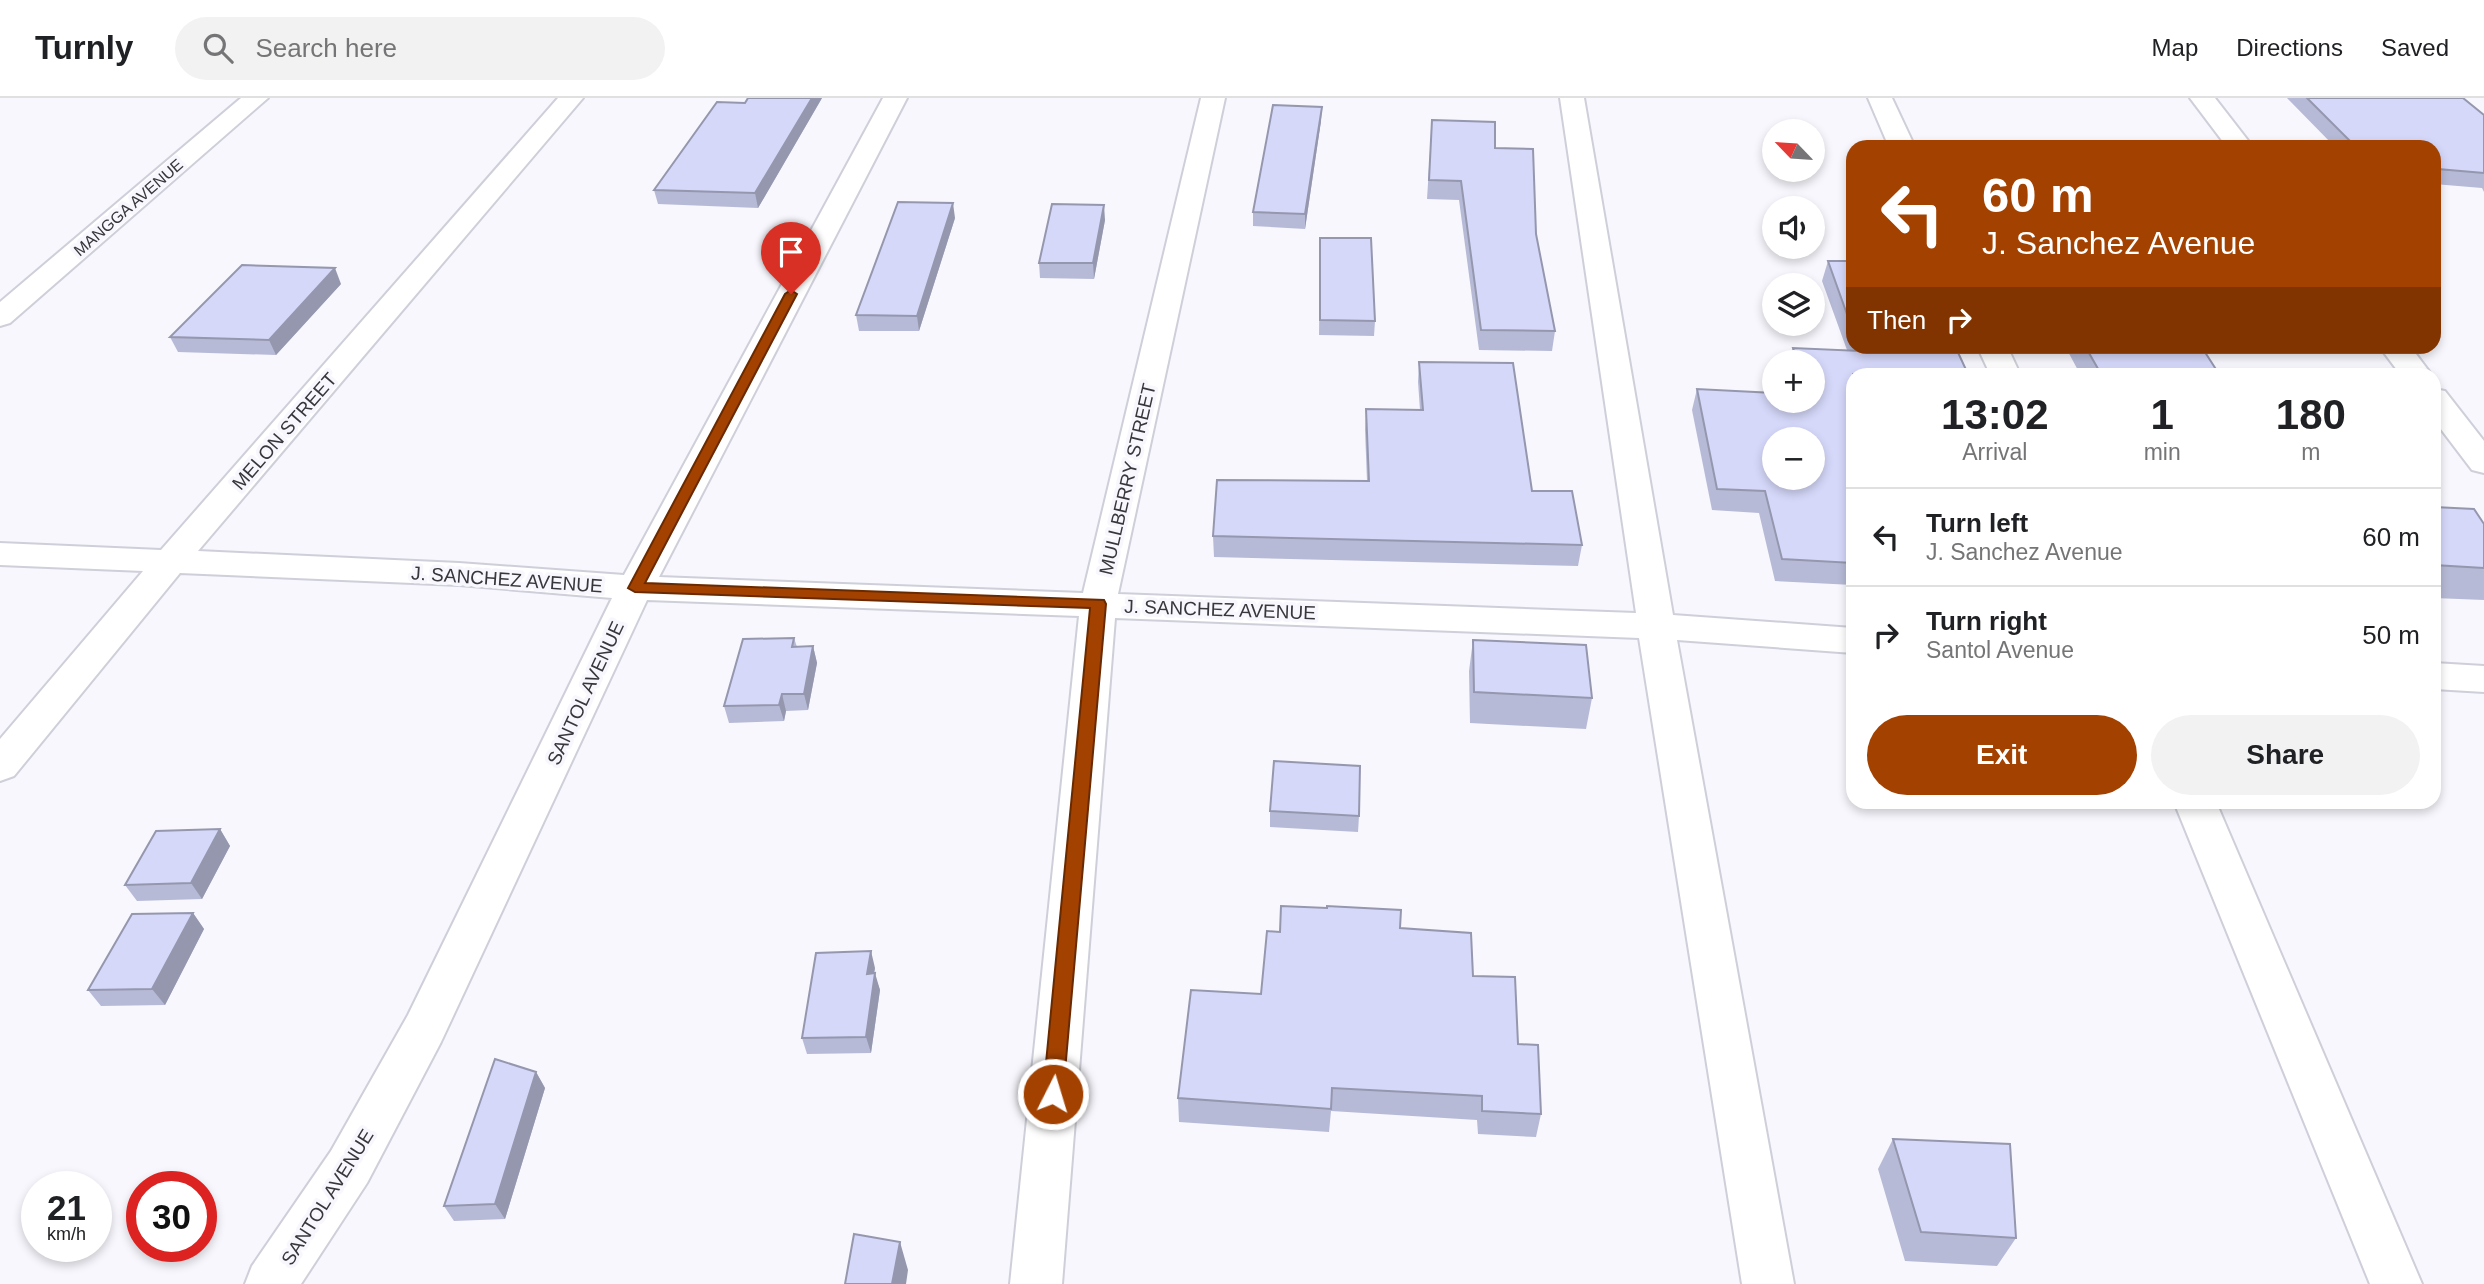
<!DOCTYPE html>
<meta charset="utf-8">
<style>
:root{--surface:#fff;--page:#f2f2f2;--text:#202124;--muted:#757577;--line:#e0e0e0;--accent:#a24100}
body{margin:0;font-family:Arial,sans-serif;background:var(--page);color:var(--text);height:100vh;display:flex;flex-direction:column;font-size:26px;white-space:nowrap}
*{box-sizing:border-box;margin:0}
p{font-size:23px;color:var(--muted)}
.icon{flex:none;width:38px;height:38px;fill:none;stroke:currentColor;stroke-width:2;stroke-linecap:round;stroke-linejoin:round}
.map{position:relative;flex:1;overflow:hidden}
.drawer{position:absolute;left:1846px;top:270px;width:595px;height:441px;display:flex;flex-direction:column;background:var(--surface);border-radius:21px;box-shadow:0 4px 10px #0003}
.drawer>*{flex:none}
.guide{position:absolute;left:1846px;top:42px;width:595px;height:214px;border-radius:21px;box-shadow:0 4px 10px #0003;background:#a24100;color:#fff;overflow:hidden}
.needle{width:46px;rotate:295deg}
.tools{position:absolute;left:1762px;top:21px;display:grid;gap:14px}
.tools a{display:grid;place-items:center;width:63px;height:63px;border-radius:50%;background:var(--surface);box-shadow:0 4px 10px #0003;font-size:35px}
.speed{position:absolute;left:21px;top:1073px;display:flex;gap:14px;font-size:35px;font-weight:700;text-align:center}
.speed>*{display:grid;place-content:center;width:91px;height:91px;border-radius:50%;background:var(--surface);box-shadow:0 4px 10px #0003;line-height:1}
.speed small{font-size:18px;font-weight:400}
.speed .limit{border:10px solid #d22;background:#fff;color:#111}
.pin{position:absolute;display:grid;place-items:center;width:60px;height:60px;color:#fff;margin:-72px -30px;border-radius:50% 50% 50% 0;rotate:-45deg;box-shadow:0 0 7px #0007}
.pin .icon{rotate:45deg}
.me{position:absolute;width:77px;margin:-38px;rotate:5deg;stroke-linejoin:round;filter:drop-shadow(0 0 5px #0008)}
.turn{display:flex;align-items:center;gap:24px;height:147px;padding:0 21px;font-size:32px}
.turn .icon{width:91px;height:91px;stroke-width:2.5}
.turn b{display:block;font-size:49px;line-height:60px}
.then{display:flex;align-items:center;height:66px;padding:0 21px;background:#0003;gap:14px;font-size:26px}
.eta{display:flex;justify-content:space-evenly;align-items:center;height:119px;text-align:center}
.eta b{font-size:42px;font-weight:700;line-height:49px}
.cta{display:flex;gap:14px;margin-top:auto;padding:14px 21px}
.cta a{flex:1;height:80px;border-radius:42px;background:var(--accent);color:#fff;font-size:28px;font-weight:700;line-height:80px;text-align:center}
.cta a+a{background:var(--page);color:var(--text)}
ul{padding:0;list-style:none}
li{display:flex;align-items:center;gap:21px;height:98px;padding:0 21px;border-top:2px solid var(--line)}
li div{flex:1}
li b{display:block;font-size:26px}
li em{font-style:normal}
header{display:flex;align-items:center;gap:42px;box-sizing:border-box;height:98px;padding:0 35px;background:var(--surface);border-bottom:2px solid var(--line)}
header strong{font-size:33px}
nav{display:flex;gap:38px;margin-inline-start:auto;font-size:24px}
.search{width:490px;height:63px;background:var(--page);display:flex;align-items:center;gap:18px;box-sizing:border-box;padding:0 24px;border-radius:38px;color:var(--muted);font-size:26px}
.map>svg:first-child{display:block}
</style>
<header>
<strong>Turnly</strong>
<div class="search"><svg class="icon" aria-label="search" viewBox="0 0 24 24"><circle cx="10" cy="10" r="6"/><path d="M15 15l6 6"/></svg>Search here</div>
<nav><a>Map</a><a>Directions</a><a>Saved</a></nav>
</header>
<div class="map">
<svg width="2484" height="1186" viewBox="0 0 2484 1186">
<rect width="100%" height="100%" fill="#f7f7fd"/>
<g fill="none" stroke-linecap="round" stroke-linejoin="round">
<g stroke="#cecfd9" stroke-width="4">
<path id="minor" d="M241,0H268L10,225L0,228V204Z
M558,0H583L198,453L459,465L624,477L883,0H907L659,479L1083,495L1201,0H1225L1118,496L1636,515L1560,0H1584L1673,517L1853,530V555L1677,542L1794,1186H1742L1639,540L1115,520L1062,1186H1010L1079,518L647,502L441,944L367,1085L301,1186H245L252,1168L331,1053L408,917L612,500L459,487L180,475L14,678L0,683V641L143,473L0,467V445L161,452Z
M1868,0H1892L1915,49H1889Z
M2190,0H2215L2253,49H2227Z
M1977,248H2007L2020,276H1990Z
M2379,248H2410L2431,276H2400Z
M2434,291L2445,293L2484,343V375L2472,372L2434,322Z
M2434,565L2484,568V594L2434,591Z
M2174,704H2216L2422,1186H2370Z"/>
</g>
<use href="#minor" fill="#fff" fill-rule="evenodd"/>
</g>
<path fill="#b7bad6" d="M822,0L758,110L658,106L654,92L745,5Z
M2287,0H2463L2484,17V94L2482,90L2434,86V49H2335Z
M1432,22L1495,50L1536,136L1555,233L1552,253L1479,252L1459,102L1427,101Z
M1321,23L1305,131L1253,128V114Z
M955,120L919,233H859L856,217Z
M1105,122L1094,181L1040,180L1039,165Z
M1320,155L1375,223L1374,238L1319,237Z
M1828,163H1853V248H1955L1853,276V487L1775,483L1759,415L1712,412L1692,312L1697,291L1813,303V264H1789L1793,250L1847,252L1822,183Z
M341,186L276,257L178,254L170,239Z
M2065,248H2201L2219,276H2080Z
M1419,264L1532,393L1582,447L1578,468L1214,459L1213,438L1367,383L1365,332L1366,311L1420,312L1418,284Z
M2434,409L2484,426V502L2434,500Z
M794,540L797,549L813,548L817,565L808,612L786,613L784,623L729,625L724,608Z
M1473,542L1592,600L1586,631L1470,625L1469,573Z
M1270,713L1359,718L1358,734L1270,729Z
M220,731L230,748L202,801L137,803L125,787Z
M193,815L204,831L165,907L101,908L88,892Z
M1400,830L1473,878L1518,946L1541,1016L1536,1039L1478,1036L1477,1022L1331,1013L1329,1034L1179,1024L1178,1000L1261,896L1280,834Z
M875,870L874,876L880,892L871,955L807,956L802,940Z
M536,974L545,990L505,1121L454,1123L444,1108Z
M1893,1041L2016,1140L1997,1168L1905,1163L1878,1071Z"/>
<path fill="#9597ae" d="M812,0H822L758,110L755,95Z
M1322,9L1321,23L1305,131V116Z
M953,105L955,120L919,233L917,218Z
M1104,107L1105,122L1094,181L1093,165Z
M335,170L341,186L276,257L269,242Z
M813,548L817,565L808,612L804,596Z
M782,596L786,613L784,623L779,607Z
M220,731L230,748L202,801L191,785Z
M193,815L204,831L165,907L152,891Z
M871,853L875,870L871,892L867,876Z
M875,875L880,892L871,955L866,939Z
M536,974L545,990L505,1121L495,1106Z
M900,1144L908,1172L906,1186H892Z"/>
<path fill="#d5d8f9" stroke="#9597ae" stroke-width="2" fill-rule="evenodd" d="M748,0H812L755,95L654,92L717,4L745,5Z
M2307,0H2463L2484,17V75L2438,71L2436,67H2434V49H2356Z
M1273,7L1322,9L1305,116L1253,114Z
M1432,22L1495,24V50L1533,51L1536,136L1555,233L1481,232L1461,83L1429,82Z
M898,104L953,105L917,218L856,217Z
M1052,106L1104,107L1093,165H1039Z
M1320,140H1371L1375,223L1320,222Z
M1828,163H1853V233Z
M242,167L335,170L269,242L170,239Z
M1859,248H1955L1968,276H1853V465L1782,461L1765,393L1717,391L1697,291L1774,295V303H1813V264H1797L1793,250L1860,253ZM1774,341H1813V380H1774Z
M2085,248H2201L2219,276H2101Z
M1419,264L1513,265L1532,393H1572L1582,447L1213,438L1217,382L1369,383L1366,311L1423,312Z
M2434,409L2474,411L2484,426V470L2434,467Z
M794,540L792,549L813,548L804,596H782L779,607L724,608L743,541Z
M1473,542L1586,547L1592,600L1474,594Z
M1274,663L1360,668L1359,718L1270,713Z
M220,731L191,785L125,787L156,733Z
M1281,808L1327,810V808L1401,812L1400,830L1471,835L1473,878L1515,879L1518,946L1538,947L1541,1016L1482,1013V998L1332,990L1331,1011L1178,1000L1191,892L1261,896L1267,833L1280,834Z
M193,815L152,891L88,892L132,816Z
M871,853L867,876L875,875L866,939L802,940L816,855Z
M495,961L536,974L495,1106L444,1108Z
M1893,1041L2010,1046L2016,1140L1921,1134Z
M854,1136L900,1144L892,1186H845Z"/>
<path fill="#a24100" stroke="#692a00" stroke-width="2" d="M791,192L797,196L645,485L1104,502L1106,506L1063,996L1060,1002L1053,1004L1046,1002L1043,996L1090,510L635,494L628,490L785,196Z"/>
<g text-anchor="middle" stroke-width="7" stroke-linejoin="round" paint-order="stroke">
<g font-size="16" fill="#38383c" stroke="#f7f7fd">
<text transform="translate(128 109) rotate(-41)" y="6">MANGGA AVENUE</text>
</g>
<g font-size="19" fill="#38383c" stroke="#f7f7fd">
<text transform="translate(284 333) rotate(-49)" y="7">MELON STREET</text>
<text transform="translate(1127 381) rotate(-77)" y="7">MULLBERRY STREET</text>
<text transform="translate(507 481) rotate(4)" y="7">J. SANCHEZ AVENUE</text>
<text transform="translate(1220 511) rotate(2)" y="7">J. SANCHEZ AVENUE</text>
<text transform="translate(585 595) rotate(-65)" y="7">SANTOL AVENUE</text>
<text transform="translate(327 1099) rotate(-58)" y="7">SANTOL AVENUE</text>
</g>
</g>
</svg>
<div class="tools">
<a><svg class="needle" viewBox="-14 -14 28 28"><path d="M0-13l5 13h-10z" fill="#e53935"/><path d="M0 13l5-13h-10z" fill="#757577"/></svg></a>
<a><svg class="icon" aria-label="sound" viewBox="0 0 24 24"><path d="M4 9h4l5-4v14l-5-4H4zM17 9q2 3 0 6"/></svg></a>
<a><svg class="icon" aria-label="layers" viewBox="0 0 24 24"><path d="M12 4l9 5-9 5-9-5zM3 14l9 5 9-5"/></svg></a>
<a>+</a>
<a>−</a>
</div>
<div class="speed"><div>21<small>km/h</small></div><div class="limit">30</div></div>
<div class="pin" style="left:791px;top:196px;background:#d93025"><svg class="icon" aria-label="arrive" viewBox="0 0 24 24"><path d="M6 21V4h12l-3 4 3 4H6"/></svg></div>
<svg class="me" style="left:1053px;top:996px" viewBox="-20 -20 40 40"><circle r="17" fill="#a24100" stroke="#fff" stroke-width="3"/><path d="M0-11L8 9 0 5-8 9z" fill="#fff"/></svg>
<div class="guide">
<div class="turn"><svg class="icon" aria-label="left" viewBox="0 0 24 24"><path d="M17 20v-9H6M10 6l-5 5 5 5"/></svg><div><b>60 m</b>J. Sanchez Avenue</div></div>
<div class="then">Then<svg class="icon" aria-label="right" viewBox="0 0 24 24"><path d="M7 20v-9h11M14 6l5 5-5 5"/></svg></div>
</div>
<section class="drawer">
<div class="eta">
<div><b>13:02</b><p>Arrival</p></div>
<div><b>1</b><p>min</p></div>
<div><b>180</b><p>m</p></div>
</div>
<ul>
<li><svg class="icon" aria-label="left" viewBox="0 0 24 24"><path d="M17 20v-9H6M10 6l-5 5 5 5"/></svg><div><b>Turn left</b><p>J. Sanchez Avenue</p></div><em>60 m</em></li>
<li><svg class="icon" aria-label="right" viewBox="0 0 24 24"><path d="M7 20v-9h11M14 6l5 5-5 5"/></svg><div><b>Turn right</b><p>Santol Avenue</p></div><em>50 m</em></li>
</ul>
<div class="cta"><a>Exit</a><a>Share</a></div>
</section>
</div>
